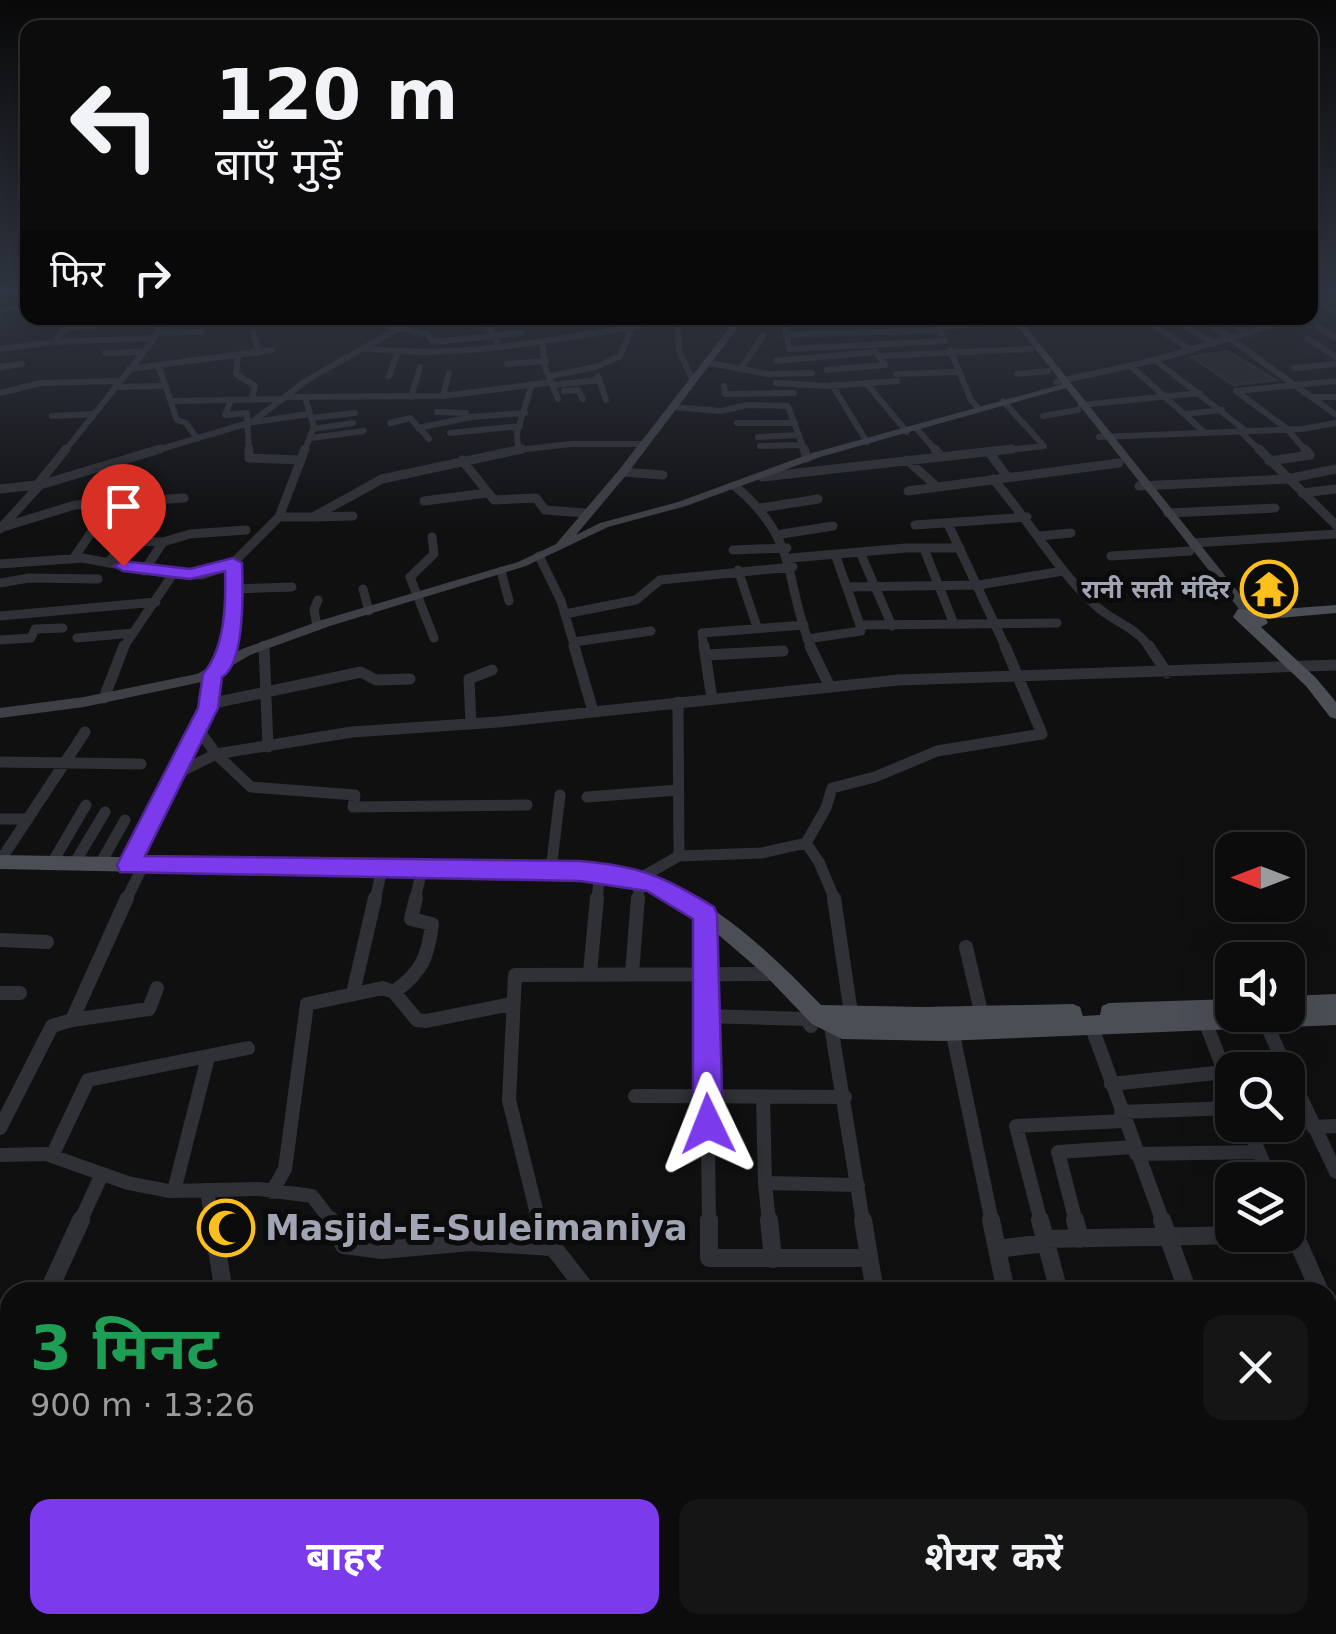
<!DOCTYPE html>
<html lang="hi">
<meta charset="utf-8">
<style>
:root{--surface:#0c0c0d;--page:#151516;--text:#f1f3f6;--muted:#9a9b9d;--line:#2c2c2e;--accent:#7c3aed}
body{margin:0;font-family:"DejaVu Sans","Noto Sans Devanagari",sans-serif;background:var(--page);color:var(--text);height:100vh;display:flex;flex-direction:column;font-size:38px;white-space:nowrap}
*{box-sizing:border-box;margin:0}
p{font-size:32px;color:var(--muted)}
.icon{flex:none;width:55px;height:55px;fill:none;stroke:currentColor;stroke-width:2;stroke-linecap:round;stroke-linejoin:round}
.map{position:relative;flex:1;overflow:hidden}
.side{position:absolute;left:0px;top:1282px;width:1338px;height:352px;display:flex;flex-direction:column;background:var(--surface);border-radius:30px 30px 0 0;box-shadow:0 10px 40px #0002,0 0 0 2px var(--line)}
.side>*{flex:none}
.top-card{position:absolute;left:20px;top:20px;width:1298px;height:305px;border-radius:20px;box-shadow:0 10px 40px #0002,0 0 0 2px var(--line);background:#0c0c0d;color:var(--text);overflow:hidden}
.needle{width:65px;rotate:270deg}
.tools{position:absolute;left:1215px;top:832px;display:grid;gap:20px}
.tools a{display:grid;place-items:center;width:90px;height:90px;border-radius:20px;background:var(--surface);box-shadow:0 10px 40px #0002,0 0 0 2px var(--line);font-size:50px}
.pin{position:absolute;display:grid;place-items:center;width:85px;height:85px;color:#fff;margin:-102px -42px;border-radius:50% 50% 50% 0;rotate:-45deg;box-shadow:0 0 10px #0007}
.pin .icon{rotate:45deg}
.me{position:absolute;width:110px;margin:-55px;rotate:358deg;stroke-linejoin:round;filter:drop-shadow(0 0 8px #0008)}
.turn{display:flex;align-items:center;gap:35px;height:210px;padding:0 30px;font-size:45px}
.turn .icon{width:130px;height:130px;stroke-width:2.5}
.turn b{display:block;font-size:70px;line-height:85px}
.then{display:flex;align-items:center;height:95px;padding:0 30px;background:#0003;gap:20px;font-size:38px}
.round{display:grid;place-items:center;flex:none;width:105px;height:105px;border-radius:20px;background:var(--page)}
.headline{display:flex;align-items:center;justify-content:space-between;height:170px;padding:0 30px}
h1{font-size:60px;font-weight:700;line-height:75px;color:#1e9e55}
.cta{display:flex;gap:20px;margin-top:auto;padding:20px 30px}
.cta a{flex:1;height:115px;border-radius:20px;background:var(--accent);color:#fff;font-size:40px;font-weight:700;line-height:115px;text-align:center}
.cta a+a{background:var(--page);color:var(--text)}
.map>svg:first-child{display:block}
</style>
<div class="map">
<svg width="1336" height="1634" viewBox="0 0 1336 1634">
<rect width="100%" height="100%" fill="#101011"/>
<path fill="#232225" stroke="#2a292d" stroke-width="2.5" d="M1227,351L1274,379L1276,380L1233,385L1192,357Z"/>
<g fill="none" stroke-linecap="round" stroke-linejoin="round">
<path stroke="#303136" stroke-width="6" d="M1310,299L1336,312
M0,310L28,305
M65,318V328L55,342L155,338L163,318
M388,318L387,326L427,334L433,342L521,333
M451,318H462
M483,318L497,341
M784,318L789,349L945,341
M928,318L942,334
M1142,318L1191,350
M1173,318L1214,344
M1202,318L1336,415
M1225,318L1249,334
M677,319L679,351L693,380
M784,320L877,318
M160,325L230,318
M938,327L1018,322
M1318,327L1336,338
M65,328L94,326L101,318
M253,332L259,353
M157,333L202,332
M786,335L940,330
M1307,338L1336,357
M542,343L545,367L558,399
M364,348C455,360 542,341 632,327
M0,349L55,342
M950,350L971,400L979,409
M105,353L143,352
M879,356L1031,349
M238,357L236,374L255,386L252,399
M1155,360L1246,431
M776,361L875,352
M709,363L768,374L812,373
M507,364L546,361
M0,367L22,364
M159,367L177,420L186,423L196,437
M742,367L763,336
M1132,367L1204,432
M1294,368L1336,364
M129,369L272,350
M827,370L885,365L878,355
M896,374L957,372
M1017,374L1048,371
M389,376L398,352
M550,376L596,367L620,356L632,327L679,318
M598,376L606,400
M1056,382L1155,360L1298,318
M776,383L827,386L897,381
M866,383L907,432
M553,385L600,380
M832,385L867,442
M724,386L725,394L794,393
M115,387L161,386
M564,391L578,390L583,399
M0,393L40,383L120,381
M443,396L449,373
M285,397L443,396L552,382
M411,397L420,367
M1311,397H1336
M231,400L225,415L247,413L249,452
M172,401L283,399
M1081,405L1200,393
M672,407L721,411L747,405L788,406L805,452
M437,412L466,413
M1185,414L1222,410
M52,416L93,414
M1043,416L1078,410
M311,418L355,413
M254,422L309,414
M390,423L410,418L429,439
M737,423H795
M418,428L471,417L525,413
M313,429L353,423
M917,429L937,452
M1240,431L1261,452
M450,433L520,426
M758,437L798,435
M1099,437L1302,429L1336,423
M311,438L364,431
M760,446L801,445
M518,448L517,432L532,384
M64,452L155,338
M151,452L252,422L307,380L417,318
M304,452L314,427L305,397
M500,452L571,444H645
M990,452L1044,446L1003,401
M1307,452L1287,429L1236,391L1336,381"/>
<path stroke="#303136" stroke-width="9" d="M249,449V458L301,460
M804,449L807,458
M935,449L940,455
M1259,449L1336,525
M989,452L1008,478
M462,460L494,500L536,498L545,510L585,513
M907,460L935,485
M1269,461L1310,455L1305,449
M623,472L663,475
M762,477L1012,449
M993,479C1029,520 1056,569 1096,606C1114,622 1137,628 1150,648
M37,485L66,449
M121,485L125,476L122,461
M735,486C800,541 783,578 811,648
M1139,486L1287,479L1336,469
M0,489L36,485
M908,491L1119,463
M1302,493L1336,489
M424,501L487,493
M761,508L818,499
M1168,513L1275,508
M279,517L305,449
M313,517L353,516
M948,524L1006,648
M915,525L1027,517
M0,528L75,505L184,498
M0,529L40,485L160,449
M782,534L833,526
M1040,536L1071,533
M432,537L434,554L410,577L434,638
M163,542L190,534L246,530
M1193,543L1336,534
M924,549L954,624
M733,550L787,548
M860,552L892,626
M835,554L860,625L1057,623
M539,556L561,601L575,648
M1111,556L1190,551
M791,558L906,548H960
M73,559L110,505
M109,561L128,541L163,542L144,571
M0,564L82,558L170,574L202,575L231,565L279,517H313L382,479L522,449
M738,570L757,627
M501,571L509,601
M0,583L29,578L98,579
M847,587L979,585L1063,571
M234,589L292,587
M363,589L369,611
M565,614L636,600L660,580L793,567
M0,616L156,602
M317,626L314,610L318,600
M77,638L133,633
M807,639L861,631L860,624
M0,640L31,638L35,629L63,628
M574,642L651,631
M123,648L173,574
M228,648L234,623L233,563
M704,648L702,633L804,625"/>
<path stroke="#303136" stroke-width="11" d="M264,646L268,747
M574,646L593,711
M704,646L712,699
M810,646L830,687
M1149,646L1167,673
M707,655L783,651
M223,668L228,646
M104,698L124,646
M678,702L679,856
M209,704L361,672L376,680L410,679
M471,724L469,679L492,670
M198,729L216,754L251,787L355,795L353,807L527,805
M0,762L141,764
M174,775L216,754L352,732L498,722L898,680L1336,665
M587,797L678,790
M0,819H28
M806,843L819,862L835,900
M0,861L85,732
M52,863L86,805
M74,864L105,812
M100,864L125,820
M128,865L208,709L213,674
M551,870L560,795
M126,900L143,866
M375,900L382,869
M415,900L422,869
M597,900L600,872
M638,900L640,878L679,856L762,853L806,843L826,808L832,788L875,777L937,751L1042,734L1005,646"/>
<path stroke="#303136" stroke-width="14" d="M834,898L852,1020
M705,914L709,1222
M0,940L47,942
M966,947L982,1016
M590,973L597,898
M632,973L638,898
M394,992C422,972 428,957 432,924L411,919L416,898
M0,993H20
M353,993L375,898
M704,1016L806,1019L811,1026
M1264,1019L1287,1070
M72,1020L149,1009L157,988
M830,1020L863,1222
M1205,1021L1232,1091
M1091,1025L1163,1222
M952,1030L992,1222
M1288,1071L1336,1172
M1111,1084L1225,1072
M635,1096L845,1097
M763,1098L765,1183L858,1185
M1121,1112L1232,1108
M1247,1125L1271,1180
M1313,1127L1336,1126
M0,1128L52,1026L72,1020L127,898
M1136,1154L1259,1152
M0,1155L46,1154L128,1183L169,1191L259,1189L312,1196L332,1222
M52,1156L88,1080L248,1048
M765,1183L769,1222
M207,1190L212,1222
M174,1191L208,1057
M272,1192L285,1169L307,1004L383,988L394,992L417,1020L426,1021L511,1004
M80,1222L102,1174
M539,1222L509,1100L515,975L777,974
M1041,1222L1016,1126L1124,1121
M1076,1222L1058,1152L1133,1147"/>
<path stroke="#303136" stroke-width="18" d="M212,1220L224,1292
M330,1220L344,1245L382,1250L471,1242L553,1247L588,1292
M538,1220L545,1247
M709,1220V1258H869
M769,1220L773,1259
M863,1220L875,1292
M991,1220L997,1249
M1040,1220L1059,1292
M1075,1220L1080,1239
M1162,1220L1188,1292
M1288,1220L1320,1292
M1045,1239L1244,1235
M48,1292L81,1220
M1006,1292L997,1249L1046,1243
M1328,1308L1336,1326
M1328,1350H1336
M1328,1408L1336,1409
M1336,1532H1330L1336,1549
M0,1552L10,1556
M229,1625L232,1634
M523,1625L531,1634
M844,1625V1634
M1034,1625L1035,1634
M1248,1625L1265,1631L1324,1625
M128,1634L130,1625
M559,1634L561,1625"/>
<path fill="#3e4046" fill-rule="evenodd" d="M737,318H745L627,474L576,535L600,523L678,502L812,453L1063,384L1011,318H1019L1247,603L1258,613L1252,617L1239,609L1066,388L820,457L686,506L608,527L526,566L330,626L250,655L206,681L84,707L0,718V708L84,697L197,674L242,649L322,620L518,562L556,544L619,470Z"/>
<path fill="#4c4e55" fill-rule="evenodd" d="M1336,605V613L1266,619L1268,623L1261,627L1316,678L1336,702V719L1330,717L1306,686L1233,617L1238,609L1257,611Z
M0,855L623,866C704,890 763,945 821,1005L924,1007L1073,1004L1080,1007L1083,1016L1100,1015L1102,1006L1109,1003L1232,999V1015H1288V996L1336,994V1025L943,1041L842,1039L812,1024L764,974L706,924L663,897L623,882L0,869Z"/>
</g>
<linearGradient id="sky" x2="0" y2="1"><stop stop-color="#090909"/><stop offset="0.56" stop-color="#313743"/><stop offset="1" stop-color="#313743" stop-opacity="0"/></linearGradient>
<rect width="1336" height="526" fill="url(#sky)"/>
<path fill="#7c3aed" stroke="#51269a" stroke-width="2.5" d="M233,558L242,563C243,589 245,663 222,677L218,708L145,856L580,861C640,866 663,876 714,907L717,914L723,1124L718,1135L708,1139L698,1135L693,1124V919L647,891L580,881L120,872L117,865L198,708L203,674C225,648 226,605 225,571L190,579L123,571L114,566L123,561L190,569Z"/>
<defs>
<g id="temple-ring" transform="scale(2.875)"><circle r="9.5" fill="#0b0b0c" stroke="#fcbf1c" stroke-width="1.5"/><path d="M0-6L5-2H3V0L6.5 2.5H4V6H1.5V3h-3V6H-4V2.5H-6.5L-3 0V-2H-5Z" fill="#fcbf1c"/></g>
<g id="mosque-ring" transform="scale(2.875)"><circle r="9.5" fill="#0b0b0c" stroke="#fcbf1c" stroke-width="1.5"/><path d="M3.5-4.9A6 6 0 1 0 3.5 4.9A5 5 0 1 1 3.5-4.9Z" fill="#fcbf1c"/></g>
</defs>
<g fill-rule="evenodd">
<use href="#temple-ring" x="1269" y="589"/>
<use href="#mosque-ring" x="226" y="1228"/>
</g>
<g text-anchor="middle" stroke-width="10" stroke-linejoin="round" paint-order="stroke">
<g font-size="25" font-weight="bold" fill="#a0a4b3" stroke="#0b0b0c" text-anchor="end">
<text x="1230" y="598">रानी सती मंदिर</text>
</g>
<g font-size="35" font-weight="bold" fill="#a0a4b3" stroke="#0b0b0c" text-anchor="start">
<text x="265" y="1240">Masjid-E-Suleimaniya</text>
</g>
</g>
</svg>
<div class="tools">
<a><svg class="needle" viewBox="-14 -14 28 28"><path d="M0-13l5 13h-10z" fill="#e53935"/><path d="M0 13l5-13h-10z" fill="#9a9b9d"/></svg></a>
<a><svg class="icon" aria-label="sound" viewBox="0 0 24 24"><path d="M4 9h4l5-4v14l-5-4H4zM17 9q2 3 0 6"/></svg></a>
<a><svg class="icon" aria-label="search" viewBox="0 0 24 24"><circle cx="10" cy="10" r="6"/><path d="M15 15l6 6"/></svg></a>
<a><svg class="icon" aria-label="layers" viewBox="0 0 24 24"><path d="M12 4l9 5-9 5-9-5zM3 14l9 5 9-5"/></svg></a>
</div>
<div class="pin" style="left:123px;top:566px;background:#d93025"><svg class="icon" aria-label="arrive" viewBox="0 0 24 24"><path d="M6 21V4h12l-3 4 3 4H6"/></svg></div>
<svg class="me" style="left:708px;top:1124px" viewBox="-20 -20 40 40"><path d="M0-17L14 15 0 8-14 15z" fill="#7c3aed" stroke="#fff" stroke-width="4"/></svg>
<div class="top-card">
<div class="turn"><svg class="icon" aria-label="left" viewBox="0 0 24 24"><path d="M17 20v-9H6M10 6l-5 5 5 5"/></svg><div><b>120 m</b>बाएँ मुड़ें</div></div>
<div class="then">फिर<svg class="icon" aria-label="right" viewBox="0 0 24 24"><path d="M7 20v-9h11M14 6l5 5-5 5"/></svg></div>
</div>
<section class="side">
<div class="headline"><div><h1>3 मिनट</h1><p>900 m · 13:26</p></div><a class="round"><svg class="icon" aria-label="close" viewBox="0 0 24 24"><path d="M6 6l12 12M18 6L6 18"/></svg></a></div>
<div class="cta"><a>बाहर</a><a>शेयर करें</a></div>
</section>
</div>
